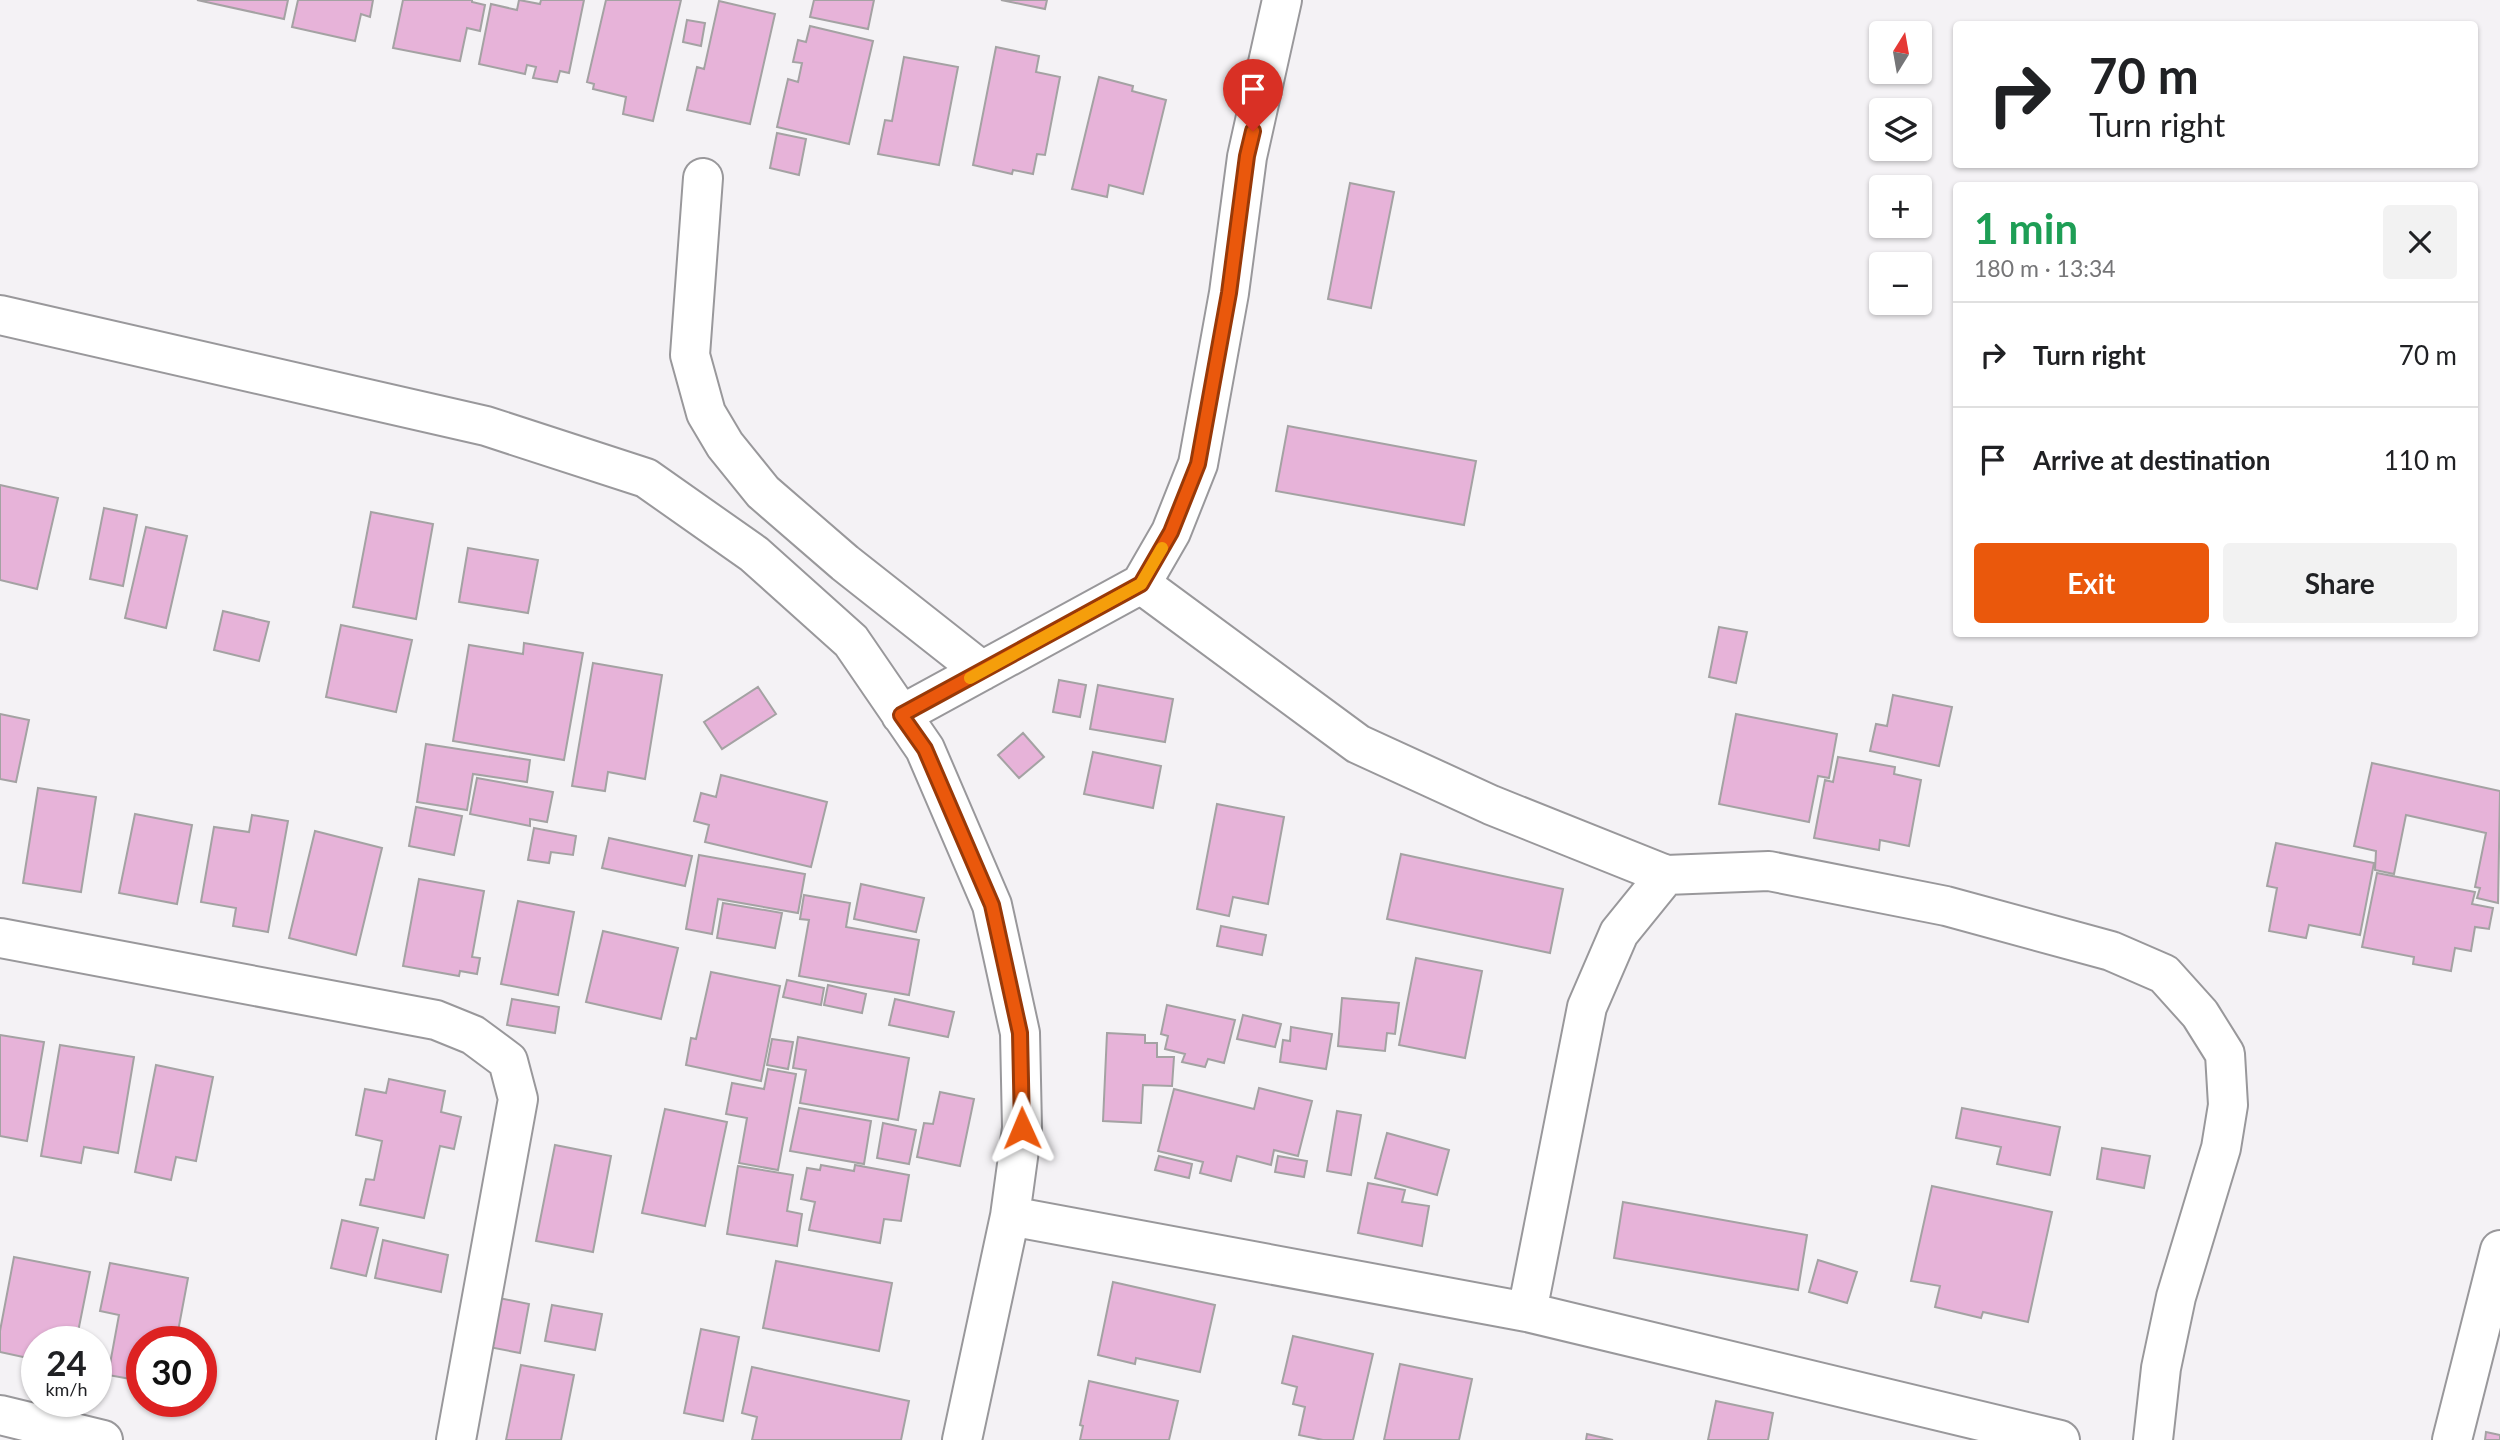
<!DOCTYPE html>
<meta charset="utf-8">
<style>
:root{--surface:#fff;--page:#f2f2f2;--text:#202124;--muted:#757577;--line:#e0e0e0;--accent:#ea580c}
body{margin:0;font-family:Lato,sans-serif;background:var(--page);color:var(--text);height:100vh;display:flex;flex-direction:column;font-size:26px;white-space:nowrap}
*{box-sizing:border-box;margin:0}
p{font-size:23px;color:var(--muted)}
.icon{flex:none;width:38px;height:38px;fill:none;stroke:currentColor;stroke-width:2;stroke-linecap:round;stroke-linejoin:round}
.map{position:relative;flex:1;overflow:hidden}
.panel{position:absolute;left:1953px;top:182px;width:525px;height:455px;display:flex;flex-direction:column;background:var(--surface);border-radius:7px;box-shadow:0 2px 5px #0004}
.panel>*{flex:none}
.guide{position:absolute;left:1953px;top:21px;width:525px;height:147px;border-radius:7px;box-shadow:0 2px 5px #0004;background:#fff;color:var(--text);overflow:hidden}
.needle{width:46px;rotate:11deg}
.buttons{position:absolute;left:1869px;top:21px;display:grid;gap:14px}
.buttons a{display:grid;place-items:center;width:63px;height:63px;border-radius:7px;background:var(--surface);box-shadow:0 2px 5px #0004;font-size:35px}
.speed{position:absolute;left:21px;top:1326px;display:flex;gap:14px;font-size:35px;font-weight:700;text-align:center}
.speed>*{display:grid;place-content:center;width:91px;height:91px;border-radius:50%;background:var(--surface);box-shadow:0 2px 5px #0004;line-height:1}
.speed small{font-size:18px;font-weight:400}
.speed .limit{border:10px solid #d22;background:#fff;color:#111}
.pin{position:absolute;display:grid;place-items:center;width:60px;height:60px;color:#fff;margin:-72px -30px;border-radius:50% 50% 50% 0;rotate:-45deg;box-shadow:0 0 7px #0007}
.pin .icon{rotate:45deg}
.me{position:absolute;width:77px;margin:-38px;rotate:359deg;stroke-linejoin:round;filter:drop-shadow(0 0 5px #0008)}
.turn{display:flex;align-items:center;gap:24px;height:147px;padding:0 21px;font-size:32px}
.turn .icon{width:91px;height:91px;stroke-width:2.5}
.turn b{display:block;font-size:49px;line-height:60px}
.round{display:grid;place-items:center;flex:none;width:74px;height:74px;border-radius:7px;background:var(--page)}
.head{display:flex;align-items:center;justify-content:space-between;height:119px;padding:0 21px}
h1{font-size:42px;font-weight:700;line-height:52px;color:#1e9e55}
.primary-button{display:flex;gap:14px;margin-top:auto;padding:14px 21px}
.primary-button a{flex:1;height:80px;border-radius:7px;background:var(--accent);color:#fff;font-size:28px;font-weight:700;line-height:80px;text-align:center}
.primary-button a+a{background:var(--page);color:var(--text)}
ul{padding:0;list-style:none}
li{display:flex;align-items:center;gap:21px;height:105px;padding:0 21px;border-top:2px solid var(--line)}
li div{flex:1}
li b{display:block;font-size:26px}
li em{font-style:normal}
.map>svg:first-child{display:block}
</style>
<div class="map">
<svg width="2500" height="1440" viewBox="0 0 2500 1440">
<rect width="100%" height="100%" fill="#f4f2f5"/>
<path fill="#e7b3d9" stroke="#a4a2a3" stroke-width="2" d="M197,0H288L284,19Z
M298,0H373L370,17L361,14L355,41L292,27Z
M403,0H472V2L485,5L480,31L467,28L460,61L393,48Z
M519,0L540,4L541,0H584L569,73L560,71L557,82L533,78L536,67L527,65L525,74L479,64L491,4L517,10Z
M606,0H681L653,121L623,114L626,97L593,89L594,84L587,82Z
M814,0H874L868,29L810,17Z
M1001,0H1047L1045,9Z
M719,1L775,14L750,124L687,110L697,67L704,69Z
M687,20L705,23L701,46L683,42Z
M810,26L873,41L849,144L777,127L788,79L798,82L802,63L793,62L798,40L806,42Z
M996,47L1039,56L1036,72L1060,77L1045,155L1037,154L1033,174L1013,170L1012,174L973,165Z
M904,57L958,67L939,165L878,154L885,120L892,121Z
M1099,77L1133,86L1132,91L1166,100L1143,194L1109,185L1107,197L1072,189Z
M777,133L806,139L799,175L770,168Z
M1350,183L1394,192L1371,308L1328,299Z
M1288,426L1476,461L1464,525L1276,491Z
M0,485L58,498L37,589L0,580Z
M104,508L137,515L123,586L90,579Z
M371,512L433,524L416,619L353,607Z
M146,527L187,536L166,628L125,618Z
M468,548L538,560L528,613L459,602Z
M223,611L269,622L259,661L214,650Z
M341,625L412,640L396,712L326,697Z
M1719,627L1747,632L1736,683L1709,677Z
M524,643L583,653L564,760L453,741L469,645L523,654Z
M593,663L662,675L645,779L608,772L605,791L572,786Z
M1059,680L1086,685L1080,717L1053,712Z
M1098,685L1173,699L1165,742L1090,729Z
M758,687L776,714L722,749L704,722Z
M1893,695L1952,707L1939,766L1870,751L1876,724L1887,726Z
M0,714L29,720L16,782L0,779Z
M1736,714L1837,734L1829,778L1818,776L1809,822L1719,804Z
M1023,733L1044,757L1019,778L998,755Z
M426,744L530,760L527,782L473,774L467,810L417,802Z
M1093,752L1161,766L1153,808L1084,794Z
M1838,757L1895,767L1894,774L1921,780L1909,846L1880,840L1879,850L1814,838L1825,780L1833,782Z
M2372,763L2500,791L2498,903L2477,898L2480,888L2475,887L2486,833L2406,815L2394,874L2375,870L2376,851L2354,846Z
M721,775L827,802L811,867L705,842L709,825L694,821L701,793L716,797Z
M477,778L553,792L547,822L530,819V826L470,814Z
M38,788L96,797L81,892L23,883Z
M1217,804L1284,817L1268,904L1233,897L1229,916L1197,909Z
M416,807L462,816L454,855L409,846Z
M135,814L192,825L177,904L119,893Z
M252,815L288,821L268,932L233,926L236,908L201,902L214,827L249,832Z
M534,828L576,836L573,855L551,852L549,863L528,860Z
M315,831L382,848L356,955L289,938Z
M609,838L692,856L685,886L602,868Z
M2276,843L2374,863L2360,935L2309,925L2306,938L2269,931L2277,888L2267,886Z
M1401,854L1563,889L1550,953L1387,919Z
M699,855L805,874L798,913L718,899L712,934L686,929Z
M2377,873L2475,892L2472,904L2493,908L2489,929L2475,927L2471,951L2455,948L2451,971L2413,964L2414,957L2362,947Z
M419,879L484,891L472,957L480,958L477,974L460,971L459,976L403,966Z
M861,884L924,898L916,932L854,919Z
M804,895L850,903L846,927L919,940L909,995L799,976L809,920L800,919Z
M518,901L574,912L558,995L501,984Z
M723,903L782,913L775,948L717,938Z
M1221,926L1266,935L1262,955L1217,946Z
M603,931L678,948L661,1019L586,1002Z
M1416,958L1482,971L1465,1058L1399,1045Z
M711,972L780,986L761,1081L686,1065L691,1038L696,1039Z
M787,980L824,988L821,1005L783,997Z
M828,985L866,994L862,1013L824,1005Z
M1342,998L1399,1003L1395,1034L1387,1033L1385,1051L1338,1046Z
M512,999L559,1007L555,1033L507,1025Z
M895,999L954,1012L948,1037L889,1025Z
M1167,1005L1235,1020L1224,1063L1208,1059L1205,1067L1182,1062L1185,1054L1165,1049L1168,1036L1161,1034Z
M1243,1015L1281,1024L1275,1047L1237,1039Z
M1291,1027L1332,1034L1326,1069L1280,1062L1283,1040L1290,1041Z
M1107,1033L1145,1035V1043H1157V1057H1174L1172,1086L1143,1085L1141,1123L1103,1121Z
M0,1035L44,1042L27,1141L0,1136Z
M798,1037L909,1058L898,1120L800,1103L806,1070L793,1068Z
M772,1039L793,1042L788,1069L767,1065Z
M60,1045L134,1057L118,1153L84,1147L81,1163L41,1156Z
M156,1065L213,1077L196,1161L176,1157L171,1180L135,1172Z
M768,1069L796,1074L778,1170L739,1163L747,1118L726,1114L732,1083L764,1089Z
M389,1079L445,1091L441,1112L461,1117L454,1149L440,1146L424,1218L360,1205L366,1179L374,1180L382,1141L356,1135L365,1089L386,1093Z
M1259,1088L1312,1101L1298,1156L1274,1150L1271,1165L1237,1156L1231,1181L1200,1173L1203,1162L1158,1151L1174,1089L1254,1109Z
M940,1092L974,1099L960,1166L917,1157L924,1123L933,1124Z
M799,1108L871,1121L864,1164L790,1151Z
M1962,1108L2060,1127L2050,1175L1997,1164L2001,1147L1956,1138Z
M665,1109L727,1122L705,1226L642,1213Z
M1337,1111L1361,1115L1351,1175L1327,1171Z
M883,1123L916,1130L909,1164L877,1158Z
M1387,1133L1449,1150L1437,1195L1375,1178Z
M555,1145L611,1156L593,1252L536,1241Z
M2102,1148L2150,1156L2144,1188L2097,1179Z
M1159,1156L1192,1164L1189,1178L1155,1170Z
M1278,1156L1307,1161L1304,1177L1275,1172Z
M821,1165L854,1171L855,1165L909,1175L901,1221L884,1219L880,1243L809,1230L815,1202L801,1199L807,1168L820,1170Z
M738,1166L793,1175L787,1211L802,1214L797,1246L727,1234Z
M1368,1183L1405,1190L1402,1202L1429,1206L1422,1246L1358,1233Z
M1932,1186L2052,1212L2028,1322L1983,1312L1981,1318L1935,1307L1940,1286L1911,1281Z
M1623,1202L1807,1235L1798,1290L1614,1258Z
M342,1220L378,1228L366,1276L331,1268Z
M383,1240L448,1255L441,1292L375,1278Z
M14,1257L90,1272L76,1342H37V1360L0,1352V1331Z
M1818,1260L1857,1272L1847,1303L1809,1292Z
M776,1261L892,1283L879,1351L763,1328Z
M110,1263L188,1278L176,1342H142V1381L108,1375L119,1315L100,1311Z
M1113,1282L1215,1305L1200,1372L1136,1358L1135,1364L1098,1355Z
M499,1298L529,1304L520,1353L489,1347Z
M552,1305L602,1314L595,1350L545,1341Z
M701,1329L739,1337L723,1421L684,1413Z
M1293,1336L1373,1354L1353,1440H1323L1299,1435L1305,1407L1293,1404L1297,1387L1282,1383Z
M1400,1364L1472,1379L1459,1440H1384Z
M521,1365L574,1375L561,1440H506Z
M752,1367L909,1401L901,1440H752L757,1417L742,1413Z
M1089,1381L1178,1401L1169,1440H1080L1083,1426L1080,1425Z
M1716,1401L1773,1413L1768,1440H1708Z
M2486,1432L2500,1435V1440H2485Z
M1587,1434L1613,1440H1586Z"/>
<g fill="none" stroke-linecap="round" stroke-linejoin="round">
<g stroke="#99989b" stroke-width="42">
<path id="minor" d="M703,178L690,355L706,413L725,445L763,492L845,563L982,671
M0,315L486,426L646,478L754,554L851,641L925,749L992,905L1020,1033L1022,1128L1010,1216L962,1440
M1141,584L1358,744L1491,805L1666,875L1769,871L1946,906L2111,951L2164,974L2200,1014L2225,1054L2228,1105L2221,1148L2176,1297L2161,1368L2153,1440
M901,715L1141,584L1171,532L1198,464L1229,293L1247,157L1282,0
M0,938L436,1020L473,1035L508,1061L518,1099L456,1440
M1010,1216L1527,1312L2060,1440
M1527,1312L1587,1007L1619,933L1666,875
M0,1415L103,1440
M2452,1440L2500,1250"/>
</g>
<use href="#minor" stroke="#fff" stroke-width="38"/>
</g>
<g fill="none" stroke-linecap="round" stroke-linejoin="round">
<g stroke="#983908" stroke-width="18">
<path id="route" d="M1022,1128L1020,1033L992,905L925,749L901,715L1141,584L1171,532L1198,464L1229,293L1247,156L1253,131"/>
</g>
<use href="#route" stroke="#ea580c" stroke-width="12"/>
<path stroke="#f59e0b" stroke-width="12" d="M970,678L1141,584L1162,548"/>
</g>
</svg>
<div class="buttons">
<a><svg class="needle" viewBox="-14 -14 28 28"><path d="M0-13l5 13h-10z" fill="#e53935"/><path d="M0 13l5-13h-10z" fill="#757577"/></svg></a>
<a><svg class="icon" aria-label="layers" viewBox="0 0 24 24"><path d="M12 4l9 5-9 5-9-5zM3 14l9 5 9-5"/></svg></a>
<a>+</a>
<a>−</a>
</div>
<div class="speed"><div>24<small>km/h</small></div><div class="limit">30</div></div>
<div class="pin" style="left:1253px;top:131px;background:#d93025"><svg class="icon" aria-label="arrive" viewBox="0 0 24 24"><path d="M6 21V4h12l-3 4 3 4H6"/></svg></div>
<svg class="me" style="left:1022px;top:1128px" viewBox="-20 -20 40 40"><path d="M0-17L14 15 0 8-14 15z" fill="#ea580c" stroke="#fff" stroke-width="4"/></svg>
<div class="guide">
<div class="turn"><svg class="icon" aria-label="right" viewBox="0 0 24 24"><path d="M7 20v-9h11M14 6l5 5-5 5"/></svg><div><b>70 m</b>Turn right</div></div>
</div>
<section class="panel">
<div class="head"><div><h1>1 min</h1><p>180 m · 13:34</p></div><a class="round"><svg class="icon" aria-label="close" viewBox="0 0 24 24"><path d="M6 6l12 12M18 6L6 18"/></svg></a></div>
<ul>
<li><svg class="icon" aria-label="right" viewBox="0 0 24 24"><path d="M7 20v-9h11M14 6l5 5-5 5"/></svg><div><b>Turn right</b></div><em>70 m</em></li>
<li><svg class="icon" aria-label="arrive" viewBox="0 0 24 24"><path d="M6 21V4h12l-3 4 3 4H6"/></svg><div><b>Arrive at destination</b></div><em>110 m</em></li>
</ul>
<div class="primary-button"><a>Exit</a><a>Share</a></div>
</section>
</div>
